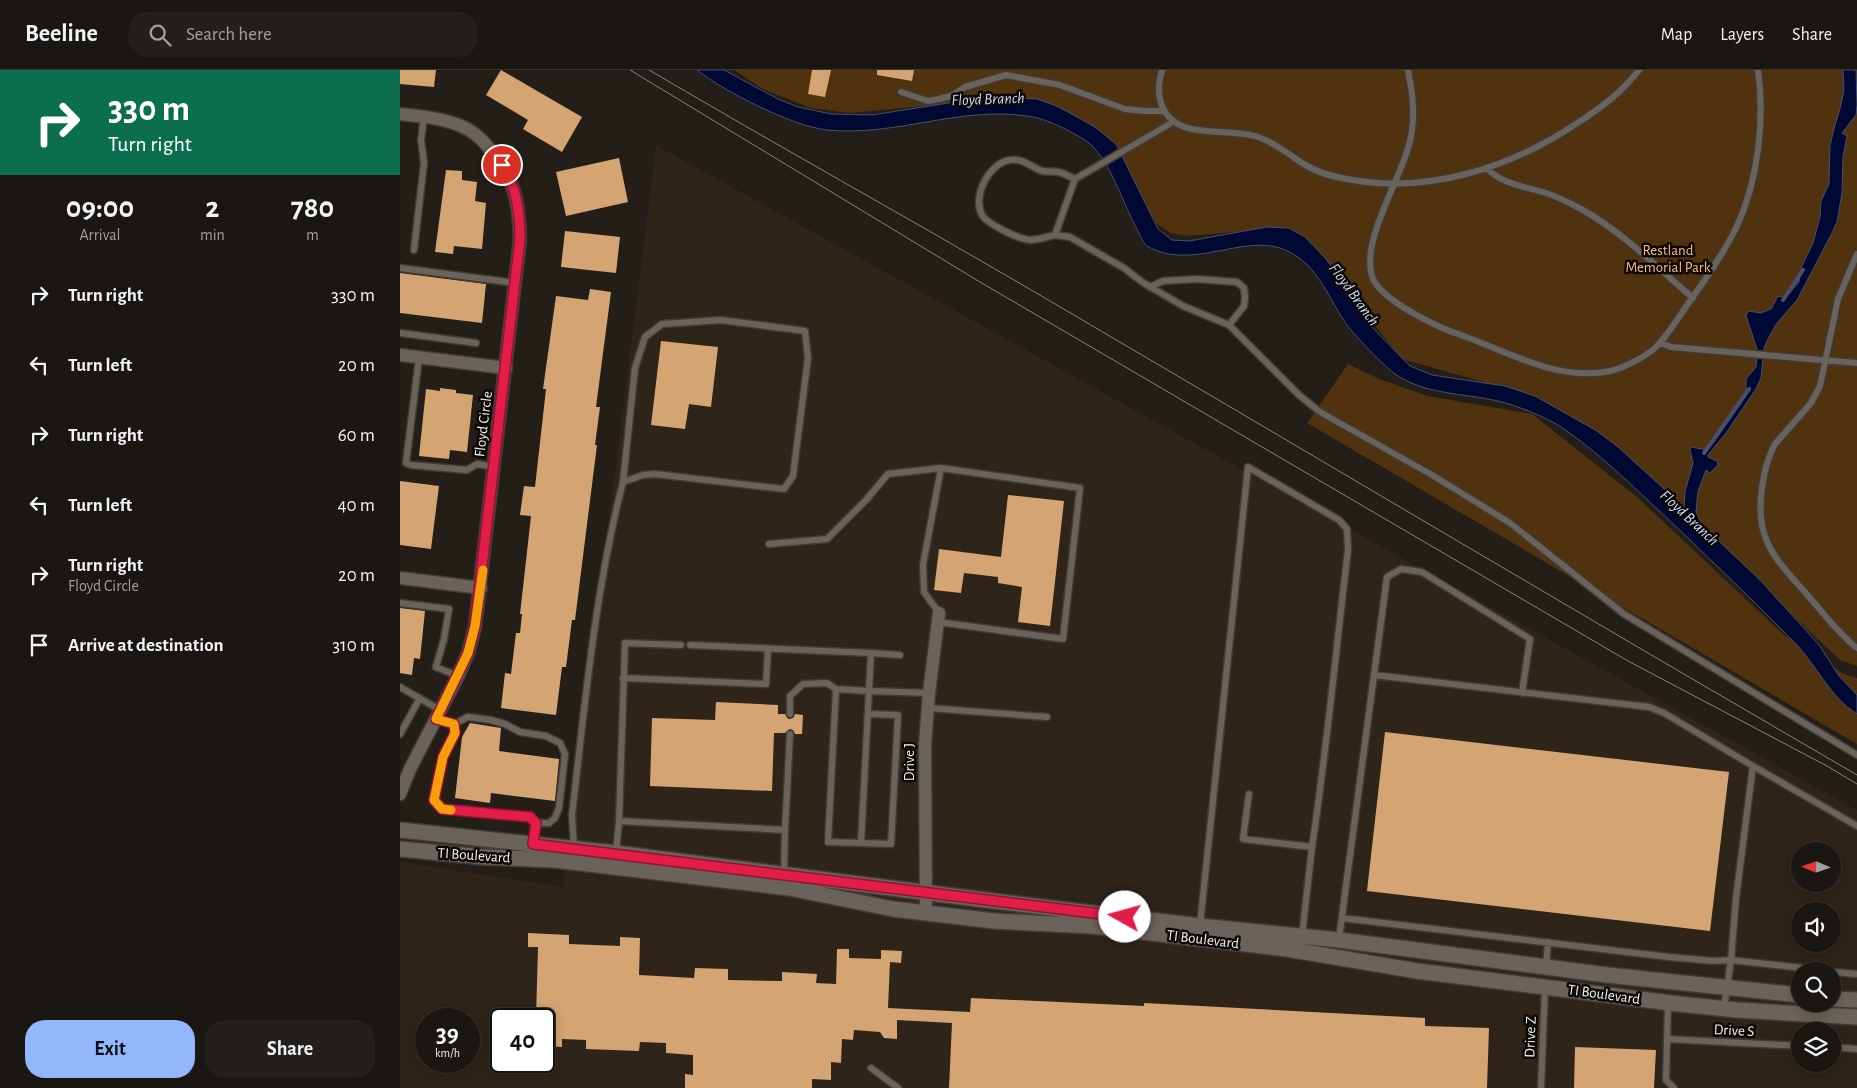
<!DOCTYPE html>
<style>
:root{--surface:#1a1612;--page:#231f1b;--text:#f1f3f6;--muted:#9f9f9f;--line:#383532;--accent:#92b7fd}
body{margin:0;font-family:"Alegreya Sans",sans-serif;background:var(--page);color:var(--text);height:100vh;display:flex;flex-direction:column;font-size:19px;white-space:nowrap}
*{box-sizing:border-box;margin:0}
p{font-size:16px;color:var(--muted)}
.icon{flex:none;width:28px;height:28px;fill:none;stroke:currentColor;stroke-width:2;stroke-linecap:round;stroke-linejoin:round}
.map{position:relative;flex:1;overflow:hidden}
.drawer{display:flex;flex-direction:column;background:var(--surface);width:400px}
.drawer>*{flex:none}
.banner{background:#0b6e4f;color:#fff;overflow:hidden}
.needle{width:32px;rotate:272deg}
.tools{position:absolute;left:1391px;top:772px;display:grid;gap:10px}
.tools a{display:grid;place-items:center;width:50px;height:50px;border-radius:50%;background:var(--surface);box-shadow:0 2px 12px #0003,0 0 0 1px var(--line);font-size:25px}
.speed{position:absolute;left:15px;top:938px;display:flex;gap:10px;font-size:25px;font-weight:700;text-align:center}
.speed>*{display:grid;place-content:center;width:65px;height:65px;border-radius:50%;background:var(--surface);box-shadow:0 2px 12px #0003,0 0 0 1px var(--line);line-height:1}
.speed small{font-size:12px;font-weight:400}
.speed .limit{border:2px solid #111;border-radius:8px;background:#fff;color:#111}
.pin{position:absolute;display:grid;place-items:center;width:42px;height:42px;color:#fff;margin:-21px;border:2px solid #fff;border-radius:50%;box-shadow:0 1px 5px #0007}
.me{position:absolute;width:55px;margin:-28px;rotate:277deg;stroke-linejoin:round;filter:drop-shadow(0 0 4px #0008)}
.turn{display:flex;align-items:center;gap:18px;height:105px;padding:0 25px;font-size:22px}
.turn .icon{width:65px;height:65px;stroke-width:2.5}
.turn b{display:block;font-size:35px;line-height:42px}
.eta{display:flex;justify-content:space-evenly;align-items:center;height:85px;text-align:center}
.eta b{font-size:30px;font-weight:700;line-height:35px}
.cta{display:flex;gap:10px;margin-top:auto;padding:10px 25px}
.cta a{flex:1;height:58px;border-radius:20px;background:var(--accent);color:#111;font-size:20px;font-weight:700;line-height:58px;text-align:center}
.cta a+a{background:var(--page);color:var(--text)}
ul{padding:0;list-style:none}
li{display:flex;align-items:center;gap:15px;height:70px;padding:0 25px}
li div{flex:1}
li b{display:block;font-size:19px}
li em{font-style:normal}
header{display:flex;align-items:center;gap:30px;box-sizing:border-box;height:70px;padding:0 25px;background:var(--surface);border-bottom:1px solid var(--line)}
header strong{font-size:24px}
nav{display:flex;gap:28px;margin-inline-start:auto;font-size:18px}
.search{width:350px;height:45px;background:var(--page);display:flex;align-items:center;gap:12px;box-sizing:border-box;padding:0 18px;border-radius:20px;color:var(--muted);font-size:19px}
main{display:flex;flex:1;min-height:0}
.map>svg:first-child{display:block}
</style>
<header>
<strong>Beeline</strong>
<div class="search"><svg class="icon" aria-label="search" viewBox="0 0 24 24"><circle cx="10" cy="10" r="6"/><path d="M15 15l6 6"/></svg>Search here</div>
<nav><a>Map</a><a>Layers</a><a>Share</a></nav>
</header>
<main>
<section class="drawer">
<div class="banner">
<div class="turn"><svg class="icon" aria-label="right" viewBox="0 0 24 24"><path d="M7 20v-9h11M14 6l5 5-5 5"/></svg><div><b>330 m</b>Turn right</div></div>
</div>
<div class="eta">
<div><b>09:00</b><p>Arrival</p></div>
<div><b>2</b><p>min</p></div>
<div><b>780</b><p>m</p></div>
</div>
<ul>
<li><svg class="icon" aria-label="right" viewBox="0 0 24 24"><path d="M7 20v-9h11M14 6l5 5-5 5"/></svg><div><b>Turn right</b></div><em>330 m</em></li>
<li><svg class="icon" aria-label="left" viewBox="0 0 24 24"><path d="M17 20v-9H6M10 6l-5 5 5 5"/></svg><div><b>Turn left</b></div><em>20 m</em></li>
<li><svg class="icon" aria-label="right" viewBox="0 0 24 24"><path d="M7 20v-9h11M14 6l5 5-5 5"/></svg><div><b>Turn right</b></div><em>60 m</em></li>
<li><svg class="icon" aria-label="left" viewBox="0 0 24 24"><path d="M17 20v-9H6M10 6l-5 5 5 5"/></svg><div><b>Turn left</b></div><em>40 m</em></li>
<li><svg class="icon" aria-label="right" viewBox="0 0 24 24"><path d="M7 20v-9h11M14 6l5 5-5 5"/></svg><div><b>Turn right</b><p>Floyd Circle</p></div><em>20 m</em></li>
<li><svg class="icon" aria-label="arrive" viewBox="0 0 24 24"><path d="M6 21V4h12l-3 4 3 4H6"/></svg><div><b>Arrive at destination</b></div><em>310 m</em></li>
</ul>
<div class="cta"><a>Exit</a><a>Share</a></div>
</section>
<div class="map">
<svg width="1457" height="1018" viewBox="0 0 1457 1018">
<rect width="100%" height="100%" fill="#231e18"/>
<path fill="#2e2419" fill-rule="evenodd" d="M256,75L1457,740V1018H0V792L163,817ZM1400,781H1432V814H1400ZM1400,841H1432V874H1400ZM1400,901H1432V934H1400ZM26,949H69V991H26ZM101,949H144V991H101ZM1400,961H1432V994H1400Z"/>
<path fill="#50320f" d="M334,0H1457V596L1440,590L1207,372L1153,339L1087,313L1002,289L912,178L882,158L788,166L770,163L756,153L710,70L599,29L450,43L410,38L363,19Z
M948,294L979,309L1028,326L1132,344L1237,427L1384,565L1444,604L1457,608V674L907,353Z"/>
<path fill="#000934" stroke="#4a4f6c" d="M297,0H324L378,29L398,37L431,44L472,45L587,27L637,29L659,37L695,57L716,74L758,159L772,170L789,171L867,157L889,158L905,167L926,189L939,206L961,246L1010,296L1032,305L1105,316L1135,326L1197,361L1218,377L1284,437L1285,422L1293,393L1290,380L1291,377L1307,380L1314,372L1343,330L1346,322V309L1356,297L1357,279L1346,246L1348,241L1361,243L1371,239L1378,226L1382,227L1388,225L1399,212L1401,198L1413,173L1420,147L1421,131L1429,114L1430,75L1435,55L1440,39L1444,20L1443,0H1456L1457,35L1456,45L1442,63L1447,66L1443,87L1442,123L1437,152L1432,163L1397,230L1377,253L1369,267L1364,278L1361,308L1356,319L1326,363L1308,385V387L1317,391L1318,395L1310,403L1306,400L1298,421L1296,442L1302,455L1361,511L1419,575L1439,606L1457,625V644C1430,627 1417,596 1396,574C1354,531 1311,490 1267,448C1232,416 1198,381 1158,355C1145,347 1113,334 1098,331C1063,323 1026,325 995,304C984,296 952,263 945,252C926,224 916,190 880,178C842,166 794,198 753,179C751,178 748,177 747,176C742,172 739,162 736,157C721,130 708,81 680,67C664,58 645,48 627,46C560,36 494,67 427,60C392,56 325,22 297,0Z"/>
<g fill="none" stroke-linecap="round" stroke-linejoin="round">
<path stroke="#4a4f6c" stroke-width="4" d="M1383,230L1403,200
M1304,383L1349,319"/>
</g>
<path fill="#d4a473" d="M0,0H36L34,17L0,14Z
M101,0L182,47L162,82L123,59L128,50L86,25Z
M412,0H431L425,27L408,24Z
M477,0H514L512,11L477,5Z
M219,88L228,132L166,146L156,102Z
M46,100L62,101V110L77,112L75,131L86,133L82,179L54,176L53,184L35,182Z
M165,161L220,167L216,203L161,197Z
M0,203L86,214L82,253L0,243Z
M190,219L211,222L196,337H200L195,375H197L175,550H172L166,597H162L156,645L101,638L105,603L111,604L116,563H120L122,544H120L131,446L120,445L124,416L135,417L146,319H143L156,226L188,230Z
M261,271L318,277L311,337L289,334L285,359L251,355Z
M40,318L56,320V323L73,325L67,382L50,380L49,389L19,386L26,319L40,321Z
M0,411L39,416L31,479L0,475Z
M608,425L664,431L650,556L618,552L622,517L598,513V507L564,503L561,523L534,520L539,479L601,487Z
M0,538L25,541L20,589L14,588L12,605L0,603Z
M316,632L378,635V644H385L388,649L393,648L395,644L403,645L402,664H395L393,660L390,659L385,663H374L372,721L250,716L252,648L315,650Z
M70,653L101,658L99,681L159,689L155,731L91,723L90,733L55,728L62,667Z
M985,662L1329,702L1310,861L967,821Z
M128,863L169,865V874L220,876V867L240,868L239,905L294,908L295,898L328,899V910L382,911V902L417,904L416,913L436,914L437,879H449V888L481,889V880L502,881L501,893L490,892L488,938L570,942L571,928L744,936V933L1025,948V956L1089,958L1087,1018H549L552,953L497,950V969L484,968L480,962L454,960L453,970L442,969L441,993L431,992V1010L412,1009V1018H285V1004L293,1005V985L266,983V973L240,972L239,981L186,979V970L162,969V977L144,976V949H136L138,877H128Z
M1175,977L1256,980L1254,1018H1174Z"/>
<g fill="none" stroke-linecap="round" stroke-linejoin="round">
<g stroke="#403b37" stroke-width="9">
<path id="service" d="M762,0C759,11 757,22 761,33C774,73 827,56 858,67C876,73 890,86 907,96C918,102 930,106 942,108C1025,126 1111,98 1179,52C1202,37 1222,22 1239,0
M1008,0C1013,25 1016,49 1009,75C1000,110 961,171 972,206C979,230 1039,258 1061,265C1108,282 1159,312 1210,301C1224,298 1249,285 1258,275C1268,264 1277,250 1285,238C1304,212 1323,185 1337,156C1358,111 1365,49 1358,0
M501,22L528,31L539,29L551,26L565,17L606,5L660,15L725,39L745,41H764
M1087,98C1102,115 1125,116 1146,123C1158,127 1170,133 1181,139C1220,160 1259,199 1293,228
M675,109L655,165C646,167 633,172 625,169C615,167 586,153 582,145C572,126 589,93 610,90C623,88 631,97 642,101C647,102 653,101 658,102C664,103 670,107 675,109L773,52
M655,165L670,167L682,174L724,198L742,212L783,236L829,255L899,325L920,342L1032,405L1110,453L1224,544L1457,685
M14,180L24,93L21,70L24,47
M1457,184L1438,229L1420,316L1411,333L1375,374C1368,387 1364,402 1362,418C1354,472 1377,490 1410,528C1425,545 1439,564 1457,578
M0,198L115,213
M750,217L763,211L797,209L837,212L844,218L845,227L844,236L829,255
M0,263L76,273
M1260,273L1271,277L1457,293
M19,288L6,393L11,395L67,400L77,394L94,397
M369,474L427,469L466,430L488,404L541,398
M0,533L49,539L44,569L36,597L58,606
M538,552L663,569L680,418L541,398L523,495L524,522L539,543
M281,575L225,573L219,751L385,760L384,803
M290,575L471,583L469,621L436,619L428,772L461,773L469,621L529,623
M471,583L500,585
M974,605L987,507L1001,499L1022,502L1130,569L1122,623
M223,608L366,614L368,579
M0,617L40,640
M528,638L647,647
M390,644V626L403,614L427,613L436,619
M36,649L54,654L55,663L43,687L34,730L42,739L130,747L136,753L133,773
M54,654L68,647L91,650L105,654L120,662L146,666L160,673L165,684L159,738L155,748L149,753H136
M0,664L20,628
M849,724L843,769L912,777L902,866
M385,760L390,664
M461,773L491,774L498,645L468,644
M174,778L172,745C185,634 195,521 223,412L243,405L255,404L384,419L393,406L408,288L405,261L321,250L262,254L245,267L235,298L223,412
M216,782L219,751
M942,848L1269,887L1314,891L1331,890L1429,901
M800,855C817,703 831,550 848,397L939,450L947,459L948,480C936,579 927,678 912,777
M939,869L974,605L1249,637L1264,643L1353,696L1457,756
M1146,896L1148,872
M1432,902L1457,904
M1268,933L1266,1010L1274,1018
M1324,938L1331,890L1336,828L1353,696
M1267,969L1400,976
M1432,977L1457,979
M471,998L498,1018
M1141,1018L1145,917"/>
</g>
<g stroke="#403b37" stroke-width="15">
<path id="minor" d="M0,44C20,46 42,48 61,56C71,60 81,68 88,77C114,106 119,131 120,169L75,557L68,583L58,606L10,699L0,724
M0,285L106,298
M0,508L81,518
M526,843L525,674L529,623L539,543"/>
</g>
<g stroke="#403b37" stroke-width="18">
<path id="tertiary" d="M0,760L216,783L577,829L800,856L939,870L1207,905L1400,925
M0,779L84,787L155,790L389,818L493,839L594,851L692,856L887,879L1017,901L1279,934L1337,940L1457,947
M1432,929L1457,930"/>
</g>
<use href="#service" stroke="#6a635c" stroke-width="6"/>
<use href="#minor" stroke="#6a635c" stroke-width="12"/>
<use href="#tertiary" stroke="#6a635c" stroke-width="15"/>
<path stroke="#88837e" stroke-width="1" d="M230,0L580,212L1228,591L1427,696L1457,714
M249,0C376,75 505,146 633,221C908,382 1181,545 1457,705"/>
</g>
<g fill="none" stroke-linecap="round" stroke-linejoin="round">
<g stroke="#92132f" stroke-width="12">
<path id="route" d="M102,95C117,118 120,143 120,169L75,556L68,583L36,649L54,654L55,663L43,687L34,730L42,739L130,747L136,753L133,774L725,847"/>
</g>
<use href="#route" stroke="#e11d48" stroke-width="9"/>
<path stroke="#f59e0b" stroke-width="9" d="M51,740L42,739L34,730L43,687L55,663L54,654L36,649L68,583L75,556L83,500"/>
</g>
<g text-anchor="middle" stroke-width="5" stroke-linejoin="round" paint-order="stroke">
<g font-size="15" fill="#ffbc77" stroke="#0b0806">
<text x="1268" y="185">Restland<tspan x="1268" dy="17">Memorial Park</tspan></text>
</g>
<g font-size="15" fill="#f5f1ed" stroke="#0b0806">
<text transform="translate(83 354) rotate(-83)" y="5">Floyd Circle</text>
<text transform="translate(509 692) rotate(-90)" y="5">Drive J</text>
<text transform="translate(74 785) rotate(4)" y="5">TI Boulevard</text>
<text transform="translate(803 869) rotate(7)" y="5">TI Boulevard</text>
<text transform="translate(1204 924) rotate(8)" y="5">TI Boulevard</text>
<text transform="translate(1334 960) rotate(3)" y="5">Drive S</text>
<text transform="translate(1130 967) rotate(-88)" y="5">Drive Z</text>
</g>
<g font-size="16" font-style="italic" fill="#c9d9f8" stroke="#0b0806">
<text transform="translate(588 28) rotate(-2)" y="6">Floyd Branch</text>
<text transform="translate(955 224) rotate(54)" y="6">Floyd Branch</text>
<text transform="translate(1290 447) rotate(43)" y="6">Floyd Branch</text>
</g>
</g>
</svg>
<div class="tools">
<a><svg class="needle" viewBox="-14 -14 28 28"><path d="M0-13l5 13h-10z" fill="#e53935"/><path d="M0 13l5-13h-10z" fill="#9f9f9f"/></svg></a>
<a><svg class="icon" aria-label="sound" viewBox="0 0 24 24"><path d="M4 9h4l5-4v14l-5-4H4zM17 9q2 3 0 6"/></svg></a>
<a><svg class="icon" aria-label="search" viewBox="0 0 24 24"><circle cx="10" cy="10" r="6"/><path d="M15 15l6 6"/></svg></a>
<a><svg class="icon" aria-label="layers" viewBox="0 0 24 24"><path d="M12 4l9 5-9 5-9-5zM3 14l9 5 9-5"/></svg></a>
</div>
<div class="speed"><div>39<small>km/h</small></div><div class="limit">40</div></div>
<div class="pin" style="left:102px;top:95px;background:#d93025"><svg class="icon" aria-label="arrive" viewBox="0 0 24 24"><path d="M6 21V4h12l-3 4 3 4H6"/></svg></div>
<svg class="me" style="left:725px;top:847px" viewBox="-20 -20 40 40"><circle r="19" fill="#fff"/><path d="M0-13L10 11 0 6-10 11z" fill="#e11d48"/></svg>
</div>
</main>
